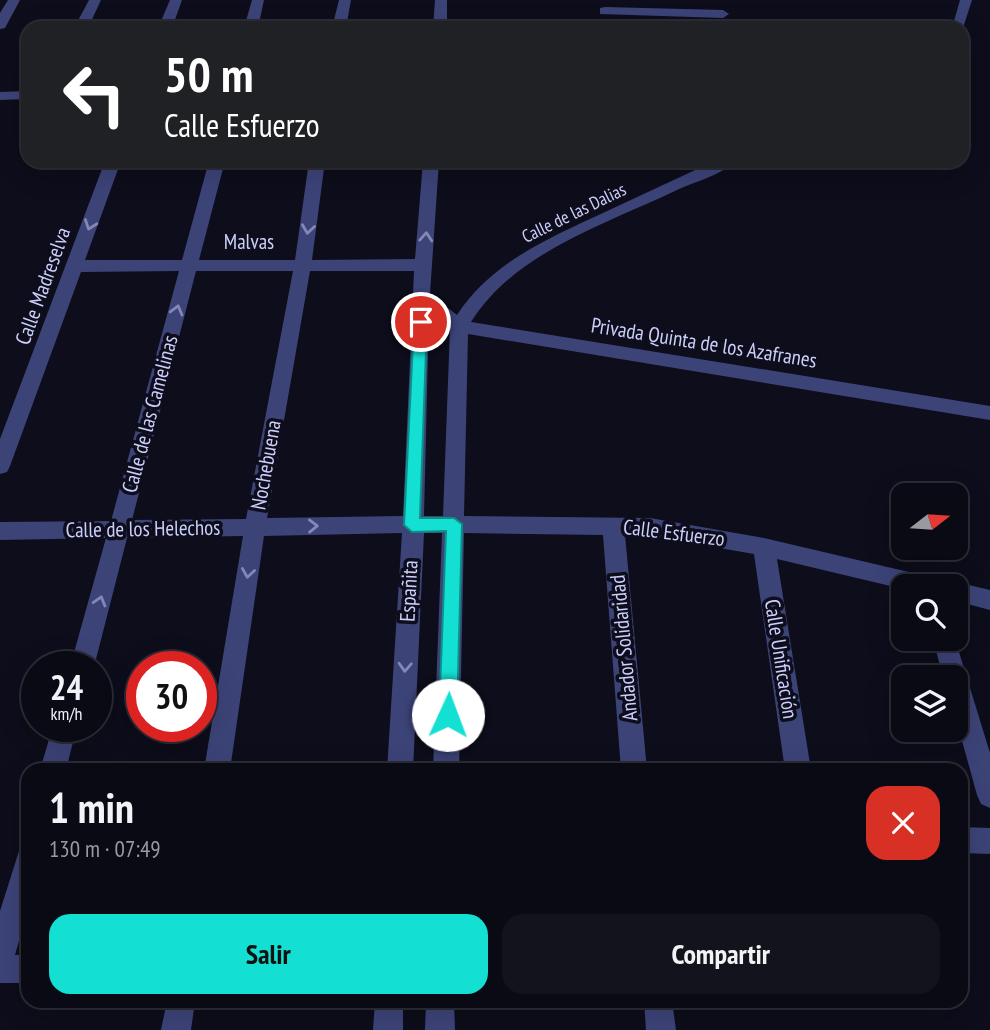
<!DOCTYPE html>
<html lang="es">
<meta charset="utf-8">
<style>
:root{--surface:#0a0a14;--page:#13131d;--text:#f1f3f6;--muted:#999aa0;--line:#2a2b34;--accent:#13dfd2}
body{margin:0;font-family:"PT Sans Narrow",sans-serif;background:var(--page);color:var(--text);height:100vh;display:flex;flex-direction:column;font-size:26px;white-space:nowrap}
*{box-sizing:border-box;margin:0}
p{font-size:23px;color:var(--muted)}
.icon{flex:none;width:38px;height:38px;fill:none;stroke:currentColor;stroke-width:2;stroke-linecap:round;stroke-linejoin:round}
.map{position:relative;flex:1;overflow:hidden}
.drawer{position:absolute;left:21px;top:763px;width:947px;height:245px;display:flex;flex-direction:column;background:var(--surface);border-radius:21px;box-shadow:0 7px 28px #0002,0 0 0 2px var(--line)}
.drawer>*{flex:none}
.hud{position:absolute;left:21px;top:21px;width:948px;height:147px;border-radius:21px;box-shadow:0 7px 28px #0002,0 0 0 2px var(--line);background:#202124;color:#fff;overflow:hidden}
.needle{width:46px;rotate:73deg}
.tools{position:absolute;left:891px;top:483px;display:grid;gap:14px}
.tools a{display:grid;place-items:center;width:77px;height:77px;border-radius:14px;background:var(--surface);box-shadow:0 7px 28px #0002,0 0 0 2px var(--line);font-size:35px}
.speed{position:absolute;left:21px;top:651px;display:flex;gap:14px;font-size:35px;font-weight:700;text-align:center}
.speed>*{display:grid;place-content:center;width:91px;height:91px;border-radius:50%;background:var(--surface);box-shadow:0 7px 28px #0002,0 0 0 2px var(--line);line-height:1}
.speed small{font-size:18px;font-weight:400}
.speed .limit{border:10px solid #d22;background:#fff;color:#111}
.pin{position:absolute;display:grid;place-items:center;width:60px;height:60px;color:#fff;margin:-30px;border:4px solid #fff;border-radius:50%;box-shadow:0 2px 7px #0007}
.me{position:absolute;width:77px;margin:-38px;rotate:2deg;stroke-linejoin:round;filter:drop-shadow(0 0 5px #0008)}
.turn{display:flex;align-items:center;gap:24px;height:147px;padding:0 28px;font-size:32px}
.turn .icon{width:91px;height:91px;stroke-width:2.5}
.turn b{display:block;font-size:49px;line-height:60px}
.round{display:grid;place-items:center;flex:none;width:74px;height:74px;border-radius:21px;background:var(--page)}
.headline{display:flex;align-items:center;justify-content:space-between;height:119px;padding:0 28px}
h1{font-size:42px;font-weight:700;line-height:52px}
.primary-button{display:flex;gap:14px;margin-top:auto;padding:14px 28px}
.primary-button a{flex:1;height:80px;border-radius:21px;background:var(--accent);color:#111;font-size:28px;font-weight:700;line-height:80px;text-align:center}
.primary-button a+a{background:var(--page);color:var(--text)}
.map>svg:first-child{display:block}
</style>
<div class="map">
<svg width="990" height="1030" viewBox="0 0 990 1030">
<rect width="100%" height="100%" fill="#0d0d1b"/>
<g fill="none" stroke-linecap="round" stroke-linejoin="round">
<path fill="#3c4377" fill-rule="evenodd" d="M8,0H20L5,28L0,29V13Z
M89,0H101L88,28H74Z
M170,0H182L172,28H158Z
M252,0H264L258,28H244Z
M339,0H351L346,28H332Z
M435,0H447V28H433Z
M960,0H972L962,31V28H952Z
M605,7L723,10L729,14L723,18L600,14V8Z
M28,91V99L0,100V92Z
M105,161H121L85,260H182L209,161H225L199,260H295L309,161H325L312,260L415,259L423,161H439L430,294L457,315C492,262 547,239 603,213C640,196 677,178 715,161H735C722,175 694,182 677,190C606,224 515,252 471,322L990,406V420L468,334L464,516L650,518L764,538L930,577L938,579L941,586H903V589L777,559L811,770H785L754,554L650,536L625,535L647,770H621L603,535L464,533L459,770H433L442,533H424L413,770H387L402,533L264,536L230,770H204L243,536L127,538L94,667H70L106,538L0,540V522L111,521L179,271L81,272L10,466L7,472L0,474V439ZM196,271H293L246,519L132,520ZM310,271H414L403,516L267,518ZM429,312L450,328L443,516H424Z
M956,582L990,590V610L956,601V586H948Z
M933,639H955L990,753V808L981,804L977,795L956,719V677H943Z
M53,726H77L66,770H40Z
M961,827L990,828V854L961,853Z
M28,847V909L15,955H28V983H0V911L19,851Z
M167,1001H195L191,1030H161Z
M375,1001H403V1030H373Z
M426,1001H454L455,1030H425Z
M644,1001H672L676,1030H646Z"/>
</g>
<defs><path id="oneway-chevron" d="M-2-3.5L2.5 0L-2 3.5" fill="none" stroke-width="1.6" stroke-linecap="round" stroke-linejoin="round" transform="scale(1.75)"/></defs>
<g stroke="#8488b9">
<use href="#oneway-chevron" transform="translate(90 225) rotate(110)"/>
<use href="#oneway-chevron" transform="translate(308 229) rotate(98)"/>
<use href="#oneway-chevron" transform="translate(426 237) rotate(-86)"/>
<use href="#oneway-chevron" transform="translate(177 310) rotate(-75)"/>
<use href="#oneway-chevron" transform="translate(313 526) rotate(-1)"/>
<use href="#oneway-chevron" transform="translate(248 573) rotate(99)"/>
<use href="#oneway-chevron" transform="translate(100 601) rotate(-74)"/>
<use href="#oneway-chevron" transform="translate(405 667) rotate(93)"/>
</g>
<path fill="#13dfd2" stroke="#0c9188" stroke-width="2" d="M421,317L427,322L420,518H454L462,524L457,715L455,721L448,724L442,721L439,715L446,531L412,532L404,525L414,322Z"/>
<g text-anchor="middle" stroke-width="7" stroke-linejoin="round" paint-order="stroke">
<g font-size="18" fill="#cccefb" stroke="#0d0d1b">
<text transform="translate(574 213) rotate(-26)" y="6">Calle de las Dalias</text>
</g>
<g font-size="21" fill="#cccefb" stroke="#0d0d1b">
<text x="249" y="249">Malvas</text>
<text transform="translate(43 286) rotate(-70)" y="7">Calle Madreselva</text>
<text transform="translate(704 343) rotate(9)" y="7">Privada Quinta de los Azafranes</text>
<text transform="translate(150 414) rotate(-75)" y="7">Calle de las Camelinas</text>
<text transform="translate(266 465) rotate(-80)" y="7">Nochebuena</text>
<text transform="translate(143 529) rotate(-1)" y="7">Calle de los Helechos</text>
<text transform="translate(674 533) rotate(7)" y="7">Calle Esfuerzo</text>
<text transform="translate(409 591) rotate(-87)" y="7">Españita</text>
<text transform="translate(624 648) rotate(-95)" y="7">Andador Solidaridad</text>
<text transform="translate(781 659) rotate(81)" y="7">Calle Unificación</text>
</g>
</g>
</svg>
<div class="tools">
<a><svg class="needle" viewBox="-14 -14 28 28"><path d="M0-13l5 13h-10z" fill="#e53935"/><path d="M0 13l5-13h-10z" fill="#999aa0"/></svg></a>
<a><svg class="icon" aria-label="search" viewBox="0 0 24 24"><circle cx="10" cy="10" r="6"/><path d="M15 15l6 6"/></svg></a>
<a><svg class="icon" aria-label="layers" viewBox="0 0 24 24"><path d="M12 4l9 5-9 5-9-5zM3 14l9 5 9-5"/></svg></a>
</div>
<div class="speed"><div>24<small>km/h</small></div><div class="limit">30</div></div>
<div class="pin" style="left:421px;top:322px;background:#d93025"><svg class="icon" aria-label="arrive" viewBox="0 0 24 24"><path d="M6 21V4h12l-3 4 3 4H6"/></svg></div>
<svg class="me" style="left:448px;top:715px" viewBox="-20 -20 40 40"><circle r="19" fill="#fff"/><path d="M0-13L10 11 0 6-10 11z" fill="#13dfd2"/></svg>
<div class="hud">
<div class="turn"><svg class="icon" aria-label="left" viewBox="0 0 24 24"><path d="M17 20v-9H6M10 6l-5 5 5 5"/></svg><div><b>50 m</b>Calle Esfuerzo</div></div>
</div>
<section class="drawer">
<div class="headline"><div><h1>1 min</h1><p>130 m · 07:49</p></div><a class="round" style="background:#d93025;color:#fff"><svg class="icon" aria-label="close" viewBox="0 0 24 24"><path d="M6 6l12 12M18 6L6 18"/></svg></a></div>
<div class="primary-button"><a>Salir</a><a>Compartir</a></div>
</section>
</div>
